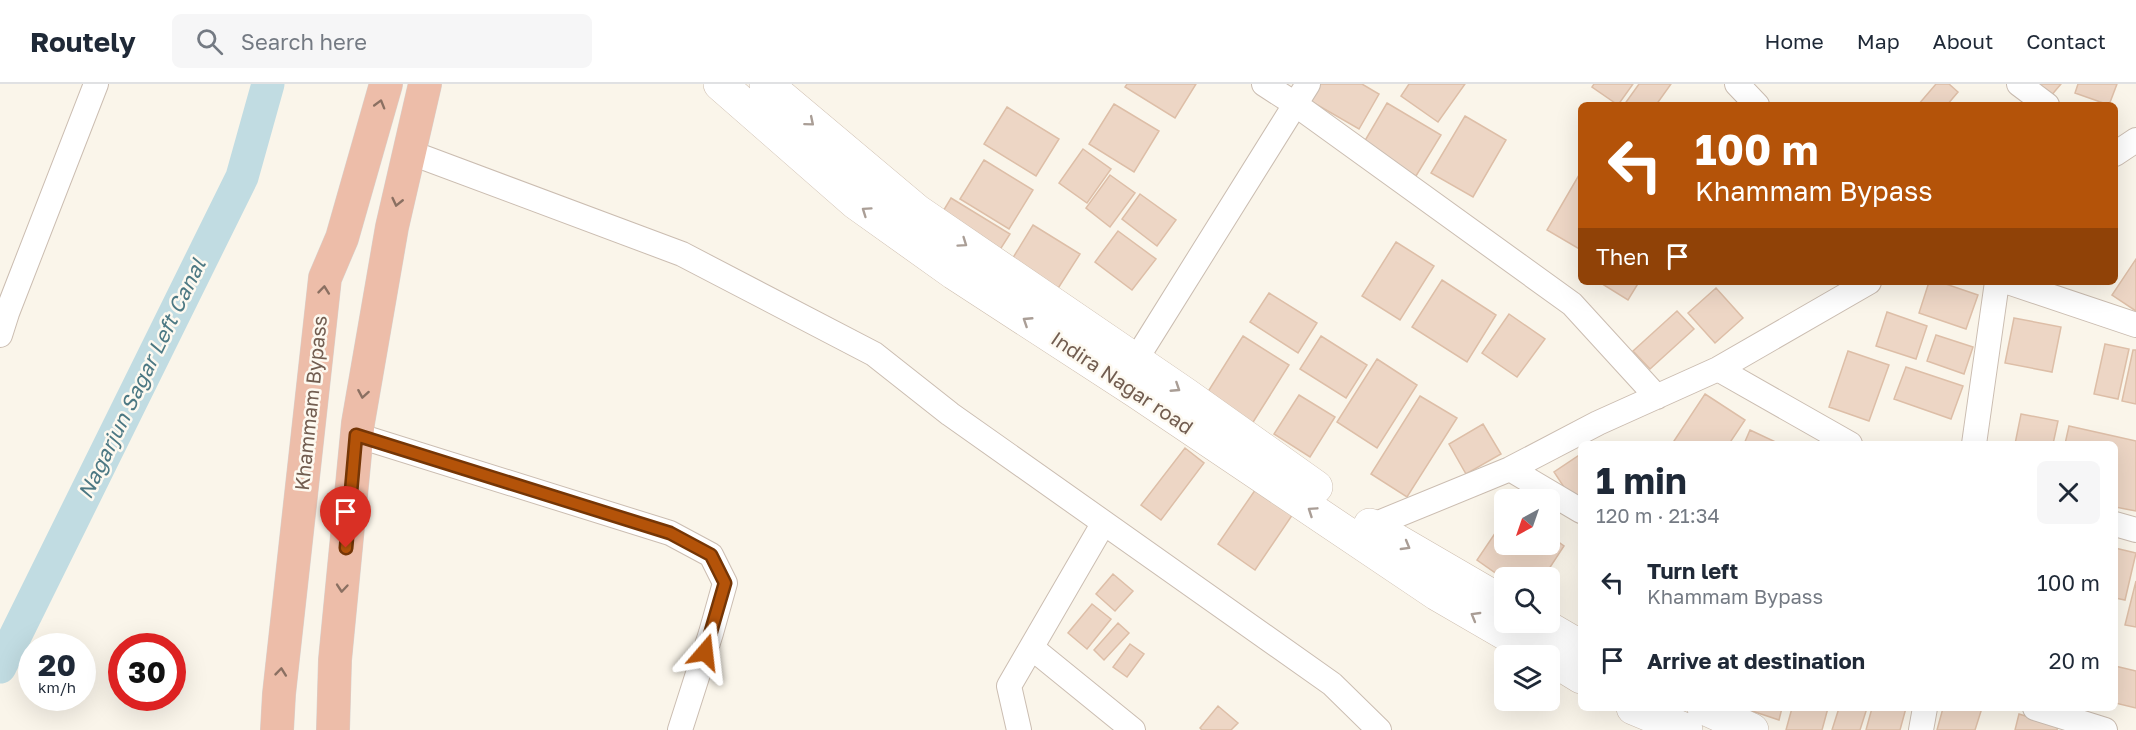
<!DOCTYPE html>
<meta charset="utf-8">
<style>
:root{--surface:#fff;--page:#f6f6f7;--text:#1f2937;--muted:#747a83;--line:#e0e1e3}
body{margin:0;font-family:"Golos Text",sans-serif;background:var(--page);color:var(--text);height:100vh;display:flex;flex-direction:column;font-size:22px;white-space:nowrap}
*{box-sizing:border-box;margin:0}
p{font-size:20px;color:var(--muted)}
.icon{flex:none;width:33px;height:33px;fill:none;stroke:currentColor;stroke-width:2;stroke-linecap:round;stroke-linejoin:round}
.map{position:relative;flex:1;overflow:hidden}
.side{position:absolute;left:1578px;top:357px;width:540px;height:270px;display:flex;flex-direction:column;background:var(--surface);border-radius:9px;box-shadow:0 6px 24px #0002}
.side>*{flex:none}
.hud{position:absolute;left:1578px;top:18px;width:540px;height:183px;border-radius:9px;box-shadow:0 6px 24px #0002;background:#b45309;color:#fff;overflow:hidden}
.needle{width:39px;rotate:220deg}
.controls{position:absolute;left:1494px;top:405px;display:grid;gap:12px}
.controls a{display:grid;place-items:center;width:66px;height:66px;border-radius:9px;background:var(--surface);box-shadow:0 6px 24px #0002;font-size:30px}
.speed{position:absolute;left:18px;top:549px;display:flex;gap:12px;font-size:30px;font-weight:700;text-align:center}
.speed>*{display:grid;place-content:center;width:78px;height:78px;border-radius:50%;background:var(--surface);box-shadow:0 6px 24px #0002;line-height:1}
.speed small{font-size:15px;font-weight:400}
.speed .limit{border:9px solid #d22;background:#fff;color:#111}
.pin{position:absolute;display:grid;place-items:center;width:51px;height:51px;color:#fff;margin:-62px -26px;border-radius:50% 50% 50% 0;rotate:-45deg;box-shadow:0 0 6px #0007}
.pin .icon{rotate:45deg}
.me{position:absolute;width:66px;margin:-33px;rotate:17deg;stroke-linejoin:round;filter:drop-shadow(0 0 4px #0008)}
.turn{display:flex;align-items:center;gap:21px;height:126px;padding:0 18px;font-size:27px}
.turn .icon{width:78px;height:78px;stroke-width:2.5}
.turn b{display:block;font-size:42px;line-height:51px}
.then{display:flex;align-items:center;height:57px;padding:0 18px;background:#0003;gap:12px;font-size:22px}
.round{display:grid;place-items:center;flex:none;width:63px;height:63px;border-radius:9px;background:var(--page)}
.overview{display:flex;align-items:center;justify-content:space-between;height:102px;padding:0 18px}
h1{font-size:36px;font-weight:700;line-height:45px}
ul{padding:0;list-style:none}
li{display:flex;align-items:center;gap:18px;height:78px;padding:0 18px}
li div{flex:1}
li b{display:block;font-size:22px}
li em{font-style:normal}
header{display:flex;align-items:center;gap:36px;box-sizing:border-box;height:84px;padding:0 30px;background:var(--surface);border-bottom:2px solid var(--line)}
header strong{font-size:28px}
nav{display:flex;gap:33px;margin-inline-start:auto;font-size:21px}
.search{width:420px;height:54px;background:var(--page);display:flex;align-items:center;gap:15px;box-sizing:border-box;padding:0 21px;border-radius:9px;color:var(--muted);font-size:22px}
.map>svg:first-child{display:block}
</style>
<header>
<strong>Routely</strong>
<div class="search"><svg class="icon" aria-label="search" viewBox="0 0 24 24"><circle cx="10" cy="10" r="6"/><path d="M15 15l6 6"/></svg>Search here</div>
<nav><a>Home</a><a>Map</a><a>About</a><a>Contact</a></nav>
</header>
<div class="map">
<svg width="2136" height="646" viewBox="0 0 2136 646">
<rect width="100%" height="100%" fill="#faf5ea"/>
<g fill="none" stroke-linecap="round" stroke-linejoin="round">
<path stroke="#c1dce2" stroke-width="33" d="M0,583L242,93L268,0"/>
</g>
<path fill="#edd6c5" stroke="#ddbea7" stroke-width="1.5" d="M1127,0H1196L1175,34L1125,3Z
M1316,0H1362L1379,10L1359,45L1307,15Z
M1409,0H1465L1438,38L1401,12Z
M1594,0H1633L1618,21L1592,3Z
M1639,0H1671L1656,21H1624Z
M1936,0H1949L1958,8L1947,21H1918Z
M2034,0H2061L2050,13Z
M2078,0H2117L2109,21L2075,9Z
M1387,19L1441,51L1416,92L1363,60Z
M1114,20L1159,47L1134,88L1089,60Z
M1007,23L1059,55L1036,92L984,60Z
M1465,32L1506,56L1473,113L1431,89Z
M1083,65L1111,85L1087,119L1059,99Z
M984,76L1033,106L1009,145L960,115Z
M1110,91L1135,109L1110,143L1086,124Z
M1579,91L1581,92V166L1547,146Z
M1140,110L1176,136L1157,162L1122,135Z
M951,114L1010,150L994,175L936,139Z
M1033,141L1080,170L1057,206L1011,177Z
M1118,147L1156,175L1132,206L1095,178Z
M1396,158L1434,182L1400,236L1362,212Z
M2136,175V227L2112,211Z
M1442,196L1496,231L1467,278L1412,243Z
M1599,198H1639L1628,216Z
M1929,198H1940L1978,211L1966,245L1919,229Z
M1716,204L1743,234L1715,259L1688,229Z
M1269,209L1317,239L1298,269L1250,238Z
M1677,227L1694,245L1650,285L1633,267Z
M1887,228L1927,242L1916,275L1876,262Z
M1509,230L1545,255L1517,293L1482,269Z
M2014,234L2061,243L2052,288L2005,279Z
M1936,251L1973,263L1964,290L1927,277Z
M1243,252L1289,281L1250,343L1204,314Z
M1321,252L1367,281L1346,314L1300,285Z
M2105,260L2129,265L2118,315L2094,310Z
M2133,266H2136V320L2122,317Z
M1848,267L1889,281L1869,337L1829,323Z
M1377,275L1417,301L1377,364L1337,338Z
M1906,283L1963,302L1951,335L1894,315Z
M1705,310L1745,336L1729,360H1672Z
M1299,311L1335,333L1310,373L1274,350Z
M1420,312L1457,334L1407,413L1371,390Z
M2021,330L2058,337L2053,360H2015Z
M1483,340L1501,370L1466,390L1449,360Z
M2069,342L2136,357V427L2115,423V360H2065Z
M1750,346L1780,360H1744Z
M1185,364L1204,379L1161,436L1141,421Z
M1581,370V411L1573,417L1554,388Z
M1260,399L1297,424L1255,486L1218,460Z
M1504,436V460H1550V452L1564,462L1543,494L1504,495L1477,476Z
M2115,464L2136,469L2125,516L2115,514Z
M1113,490L1133,507L1115,527L1096,510Z
M2136,497V543L2125,541Z
M1092,520L1111,535L1087,565L1068,549Z
M1118,539L1129,549L1104,576L1094,566Z
M1130,560L1144,570L1127,593L1113,583Z
M2115,582L2136,587V624L2115,619Z
M1218,622L1238,639L1231,646H1202L1200,644Z
M1743,624H1782L1779,636Z
M1792,624H1828L1822,646H1786Z
M1839,624H1867L1860,646H1832Z
M1872,624H1906L1900,646H1866Z
M1943,624H1982L1975,646H1937Z
M2019,630L2058,642L2057,646H2015Z"/>
<g fill="none" stroke-linecap="round" stroke-linejoin="round">
<g stroke="#cbbdb1" stroke-width="26">
<path id="street" d="M1264,0L1295,20L1572,220L1657,313
M1737,0L1757,21
M2019,0L2047,21
M409,68L682,170L874,270L950,330L1332,600L1379,646
M2115,70L2136,56
M2008,198L2136,241
M0,251L7,229L96,0
M1135,277L1308,0
M1718,285L1850,360
M356,351L670,449L711,471L725,499L711,549L680,646
M1974,360L1997,198
M1510,385L1581,427
M2115,440L2136,446
M1371,442L1510,385L1598,339L1718,285L1869,198
M1032,564L1133,646
M2035,624L2105,646
M1019,646L1009,602L1103,440
M1921,646L1925,624"/>
</g>
<g stroke="#cebeaf" stroke-width="34">
<path id="secondary" d="M720,0L856,119L954,189L1137,308L1437,510L1544,572
M766,0L917,127L1185,310L1316,403
M1370,441L1504,519
M1538,538L1581,563
M1550,574L1581,593
M1633,624L1686,646
M1704,624L1752,646"/>
</g>
<g stroke="#d8d2ce" stroke-width="34">
<path id="highway" d="M277,646L279,610L325,194L342,154L386,0
M333,646L335,576L358,339L392,143L425,0"/>
</g>
<use href="#street" stroke="#fff" stroke-width="24"/>
<use href="#secondary" stroke="#fff" stroke-width="33"/>
<use href="#highway" stroke="#edbda9" stroke-width="33"/>
</g>
<defs><path id="oneway-chevron" d="M-2-3.5L2.5 0L-2 3.5" fill="none" stroke-width="1.6" stroke-linecap="round" stroke-linejoin="round" transform="scale(1.5)"/></defs>
<g stroke="#8b7062">
<use href="#oneway-chevron" transform="translate(380 20) rotate(-74)"/>
<use href="#oneway-chevron" transform="translate(397 118) rotate(103)"/>
<use href="#oneway-chevron" transform="translate(324 206) rotate(-84)"/>
<use href="#oneway-chevron" transform="translate(363 310) rotate(100)"/>
<use href="#oneway-chevron" transform="translate(342 504) rotate(95)"/>
<use href="#oneway-chevron" transform="translate(281 588) rotate(-84)"/>
</g>
<g stroke="#aa9e96">
<use href="#oneway-chevron" transform="translate(810 38) rotate(40)"/>
<use href="#oneway-chevron" transform="translate(866 127) rotate(-145)"/>
<use href="#oneway-chevron" transform="translate(963 159) rotate(35)"/>
<use href="#oneway-chevron" transform="translate(1027 237) rotate(-147)"/>
<use href="#oneway-chevron" transform="translate(1176 304) rotate(33)"/>
<use href="#oneway-chevron" transform="translate(1312 427) rotate(-146)"/>
<use href="#oneway-chevron" transform="translate(1406 462) rotate(30)"/>
<use href="#oneway-chevron" transform="translate(1475 532) rotate(-150)"/>
</g>
<g fill="none" stroke-linecap="round" stroke-linejoin="round">
<g stroke="#753606" stroke-width="15">
<path id="route" d="M346,464L356,351L670,449L711,471L725,499L705,568"/>
</g>
<use href="#route" stroke="#b45309" stroke-width="10"/>
</g>
<g text-anchor="middle" stroke-width="5" stroke-linejoin="round" paint-order="stroke">
<g font-size="20" fill="#725d50" stroke="#fdf9f0">
<text transform="translate(1122 299) rotate(34)" y="7">Indira Nagar road</text>
<text transform="translate(311 319) rotate(-84)" y="7">Khammam Bypass</text>
</g>
<g font-size="21" font-style="italic" fill="#4c7883" stroke="#fdf9f0">
<text transform="translate(142 295) rotate(-64)" y="7">Nagarjun Sagar Left Canal</text>
</g>
</g>
</svg>
<div class="controls">
<a><svg class="needle" viewBox="-14 -14 28 28"><path d="M0-13l5 13h-10z" fill="#e53935"/><path d="M0 13l5-13h-10z" fill="#747a83"/></svg></a>
<a><svg class="icon" aria-label="search" viewBox="0 0 24 24"><circle cx="10" cy="10" r="6"/><path d="M15 15l6 6"/></svg></a>
<a><svg class="icon" aria-label="layers" viewBox="0 0 24 24"><path d="M12 4l9 5-9 5-9-5zM3 14l9 5 9-5"/></svg></a>
</div>
<div class="speed"><div>20<small>km/h</small></div><div class="limit">30</div></div>
<div class="pin" style="left:346px;top:464px;background:#d93025"><svg class="icon" aria-label="arrive" viewBox="0 0 24 24"><path d="M6 21V4h12l-3 4 3 4H6"/></svg></div>
<svg class="me" style="left:705px;top:568px" viewBox="-20 -20 40 40"><path d="M0-17L14 15 0 8-14 15z" fill="#b45309" stroke="#fff" stroke-width="4"/></svg>
<div class="hud">
<div class="turn"><svg class="icon" aria-label="left" viewBox="0 0 24 24"><path d="M17 20v-9H6M10 6l-5 5 5 5"/></svg><div><b>100 m</b>Khammam Bypass</div></div>
<div class="then">Then<svg class="icon" aria-label="arrive" viewBox="0 0 24 24"><path d="M6 21V4h12l-3 4 3 4H6"/></svg></div>
</div>
<section class="side">
<div class="overview"><div><h1>1 min</h1><p>120 m · 21:34</p></div><a class="round"><svg class="icon" aria-label="close" viewBox="0 0 24 24"><path d="M6 6l12 12M18 6L6 18"/></svg></a></div>
<ul>
<li><svg class="icon" aria-label="left" viewBox="0 0 24 24"><path d="M17 20v-9H6M10 6l-5 5 5 5"/></svg><div><b>Turn left</b><p>Khammam Bypass</p></div><em>100 m</em></li>
<li><svg class="icon" aria-label="arrive" viewBox="0 0 24 24"><path d="M6 21V4h12l-3 4 3 4H6"/></svg><div><b>Arrive at destination</b></div><em>20 m</em></li>
</ul>
</section>
</div>
